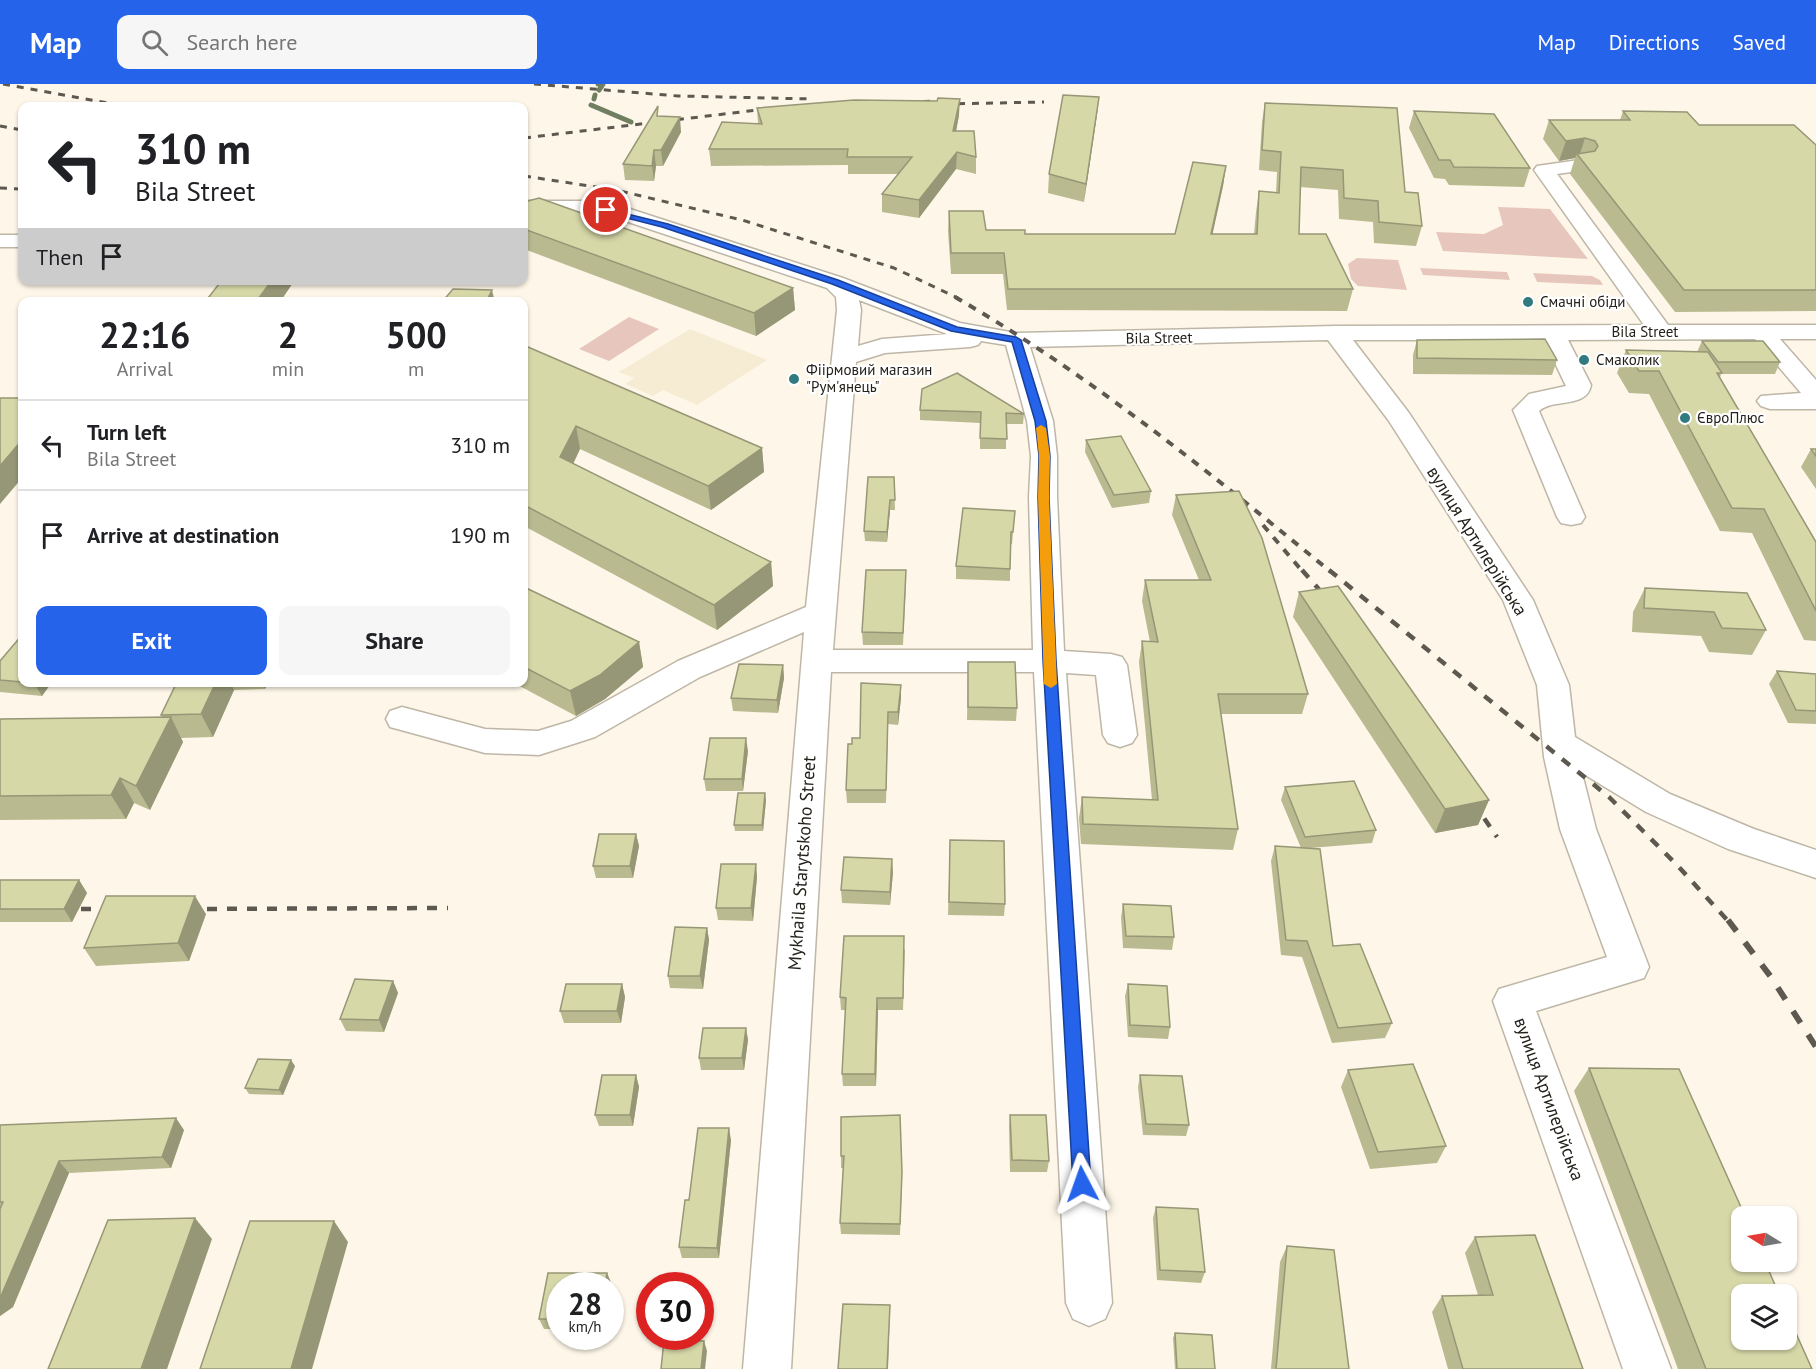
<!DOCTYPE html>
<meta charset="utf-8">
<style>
:root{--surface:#fff;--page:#f6f6f6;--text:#202124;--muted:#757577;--line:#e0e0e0;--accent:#2563eb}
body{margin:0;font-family:"PT Sans",sans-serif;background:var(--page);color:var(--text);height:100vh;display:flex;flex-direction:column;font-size:22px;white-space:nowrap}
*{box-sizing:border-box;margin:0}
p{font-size:20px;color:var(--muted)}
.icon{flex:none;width:33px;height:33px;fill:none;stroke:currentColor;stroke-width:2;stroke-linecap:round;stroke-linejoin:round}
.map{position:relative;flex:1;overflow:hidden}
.details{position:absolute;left:18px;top:213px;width:510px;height:390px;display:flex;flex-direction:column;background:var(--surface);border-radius:12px;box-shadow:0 2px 4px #0004}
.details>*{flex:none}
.guide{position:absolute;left:18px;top:18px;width:510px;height:183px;border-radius:12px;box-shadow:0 2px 4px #0004;background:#fff;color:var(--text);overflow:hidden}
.needle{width:39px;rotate:281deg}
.tools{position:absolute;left:1731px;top:1122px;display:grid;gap:12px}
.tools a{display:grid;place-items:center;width:66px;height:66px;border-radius:12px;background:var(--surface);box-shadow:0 2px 4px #0004;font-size:30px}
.speed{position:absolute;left:546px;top:1188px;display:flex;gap:12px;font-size:30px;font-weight:700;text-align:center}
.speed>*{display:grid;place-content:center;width:78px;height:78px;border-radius:50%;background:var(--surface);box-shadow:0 2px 4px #0004;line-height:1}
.speed small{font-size:15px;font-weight:400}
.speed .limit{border:9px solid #d22;background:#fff;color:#111}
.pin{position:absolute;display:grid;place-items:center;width:51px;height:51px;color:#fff;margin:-26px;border:3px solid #fff;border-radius:50%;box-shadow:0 2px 6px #0007}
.me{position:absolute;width:66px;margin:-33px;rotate:356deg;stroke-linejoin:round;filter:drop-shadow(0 0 4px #0008)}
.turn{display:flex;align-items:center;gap:21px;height:126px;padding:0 18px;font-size:27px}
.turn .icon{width:78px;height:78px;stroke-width:2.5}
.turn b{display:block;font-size:42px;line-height:51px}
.then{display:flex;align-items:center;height:57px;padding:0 18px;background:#0003;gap:12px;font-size:22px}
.eta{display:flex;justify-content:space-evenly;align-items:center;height:102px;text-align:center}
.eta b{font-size:36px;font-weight:600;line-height:42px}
.button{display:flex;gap:12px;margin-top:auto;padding:12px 18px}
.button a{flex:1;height:69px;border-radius:12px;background:var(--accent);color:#fff;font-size:24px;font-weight:600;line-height:69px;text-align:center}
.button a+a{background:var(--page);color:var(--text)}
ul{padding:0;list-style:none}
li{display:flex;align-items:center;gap:18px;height:90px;padding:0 18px;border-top:2px solid var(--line)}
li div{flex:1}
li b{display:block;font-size:22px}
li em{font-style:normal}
header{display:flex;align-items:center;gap:36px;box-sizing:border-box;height:84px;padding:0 30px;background:var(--accent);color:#fff}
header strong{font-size:28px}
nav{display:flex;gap:33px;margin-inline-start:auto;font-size:21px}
.search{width:420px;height:54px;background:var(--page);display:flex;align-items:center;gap:15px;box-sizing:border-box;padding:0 21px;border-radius:12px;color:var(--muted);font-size:22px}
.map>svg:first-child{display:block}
</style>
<header>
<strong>Map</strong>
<div class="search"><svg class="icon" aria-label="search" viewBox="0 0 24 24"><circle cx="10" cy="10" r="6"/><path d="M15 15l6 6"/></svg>Search here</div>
<nav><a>Map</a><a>Directions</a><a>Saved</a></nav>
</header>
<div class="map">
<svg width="1816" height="1285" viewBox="0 0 1816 1285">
<rect width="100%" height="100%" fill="#fef7e9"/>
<path fill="#f6ebd3" d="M690,245L767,276L697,321L663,306L653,312L625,300L634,294L619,288Z"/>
<path fill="#e7c7bd" d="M1498,123L1550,125L1588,175L1443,167L1436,148L1484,150L1503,141Z
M1357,174L1398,176L1407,206L1358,202L1351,195L1348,180Z
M1420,184L1507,188L1510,196L1423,191Z
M1533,189L1592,192L1600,196L1603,201L1537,198Z
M629,233L659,245L609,277L579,265Z"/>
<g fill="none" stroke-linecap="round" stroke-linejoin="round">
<path stroke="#6f7f60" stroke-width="5" d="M598,0H603L599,6
M594,15L595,11
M591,21L631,38"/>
<g stroke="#beb6a6" stroke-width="3">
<path id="minor" d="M1579,76L1586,78L1589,82L1586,86L1557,90L1668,241H1816V255H1780L1816,296V325H1770L1761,322L1757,317L1761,312L1801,309L1755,255L1568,256L1591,301C1587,325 1553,314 1539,327L1585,433L1581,439L1571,441L1561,439L1557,433L1513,326L1529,310L1566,302L1544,256H1353L1409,329L1533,516L1569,601L1575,653L1670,710L1754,745L1816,766V794L1728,765L1646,728L1582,689L1596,745L1649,883L1644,894L1536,927L1671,1285H1623L1493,917L1499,905L1607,873L1560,745L1544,673L1537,601L1503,516L1389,337L1328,256L1030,263L1053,337L1057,372V413L1064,567L1111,570L1122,573L1127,581L1137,651L1132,659L1120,663L1108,659L1103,651L1096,591L1066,589L1112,1219L1105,1235L1089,1242L1073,1235L1066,1219L1034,588H831L791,1285H743L804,548L700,593L595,653L539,671L485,669L390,643L386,635L390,627L402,623L485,645L538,647L571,637L678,577L806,523L837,226L836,213L827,204L619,135L588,129H524V117H588L630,125L843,194L960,239L1016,249L1335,242L1644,241L1534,86L1537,82ZM859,216L947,250H948L882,255L858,262L861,226ZM981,257L1006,261L1027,337L1031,372L1029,413L1033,566H833L856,278L885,269L970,263L978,261Z
M0,151H22V163H0Z"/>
</g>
<use href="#minor" fill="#fff" fill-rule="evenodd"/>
<path stroke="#5d5951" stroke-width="3" stroke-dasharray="7 7" stroke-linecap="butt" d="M3,0L124,22
M534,0L678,12L813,15
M909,18L933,17
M944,20L1044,18
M0,42L22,46
M524,54L774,24
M524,92L616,106L742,136L894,184L958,214
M0,104L22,105"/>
<path stroke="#5d5951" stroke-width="4" stroke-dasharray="8 8" stroke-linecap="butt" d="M955,213C1090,291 1210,389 1331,488
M1263,441L1303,488"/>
<path stroke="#5d5951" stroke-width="4.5" stroke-dasharray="10 10" stroke-linecap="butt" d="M1302,486L1330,518
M1329,486L1609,713L1677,781L1729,838
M1473,718L1497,753
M61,825H118
M187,825L448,824"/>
<path stroke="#5d5951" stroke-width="6" stroke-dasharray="14 14" stroke-linecap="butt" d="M1728,836L1771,893L1816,963"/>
</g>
<path fill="#b9ba90" d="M1099,13L1097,30L1084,118L1048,109L1049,90Z
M1265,19L1405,108L1422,142L1416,162L1374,159L1373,138L1339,135L1338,106L1300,103L1299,150L1353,205L1347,227L1007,226L1003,190H951L948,147L949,127L986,146L1025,150H1175L1226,82L1223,102L1212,150H1254L1256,128L1259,107L1276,109L1277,88L1259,86L1262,38Z
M757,24L959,31L956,47L976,73V90L956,85L919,134L882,128V110L898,90H848V81L711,82L709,65L758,40Z
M1414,27L1530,84L1524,103L1449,101L1445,95L1434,94L1409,44Z
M1623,27L1699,41L1816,61V227L1675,228L1570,90L1575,74L1559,77L1543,55L1549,36H1620Z
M659,32L681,48L663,82H656L654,97L625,96L623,80Z
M524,118L793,204L795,226L756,252L524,165Z
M1417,256L1557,276L1552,291L1413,290V271Z
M1702,257L1780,278L1775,290H1721L1720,294L1816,458V557L1804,556L1752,449L1720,447L1649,310L1629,309L1617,289L1626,266L1697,268Z
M524,266L762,364L764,388L711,426L580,365L573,380L771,478L773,502L717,546L524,442Z
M920,326L1024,330L1023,340H1006V365H980V339L920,336Z
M1086,356L1151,407L1149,419L1112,424L1085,368Z
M1811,365H1816V405L1801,383Z
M894,393L895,426H890L887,458L865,457L864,447Z
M1176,411L1308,610L1302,630H1221L1238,745L1233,766L1081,760L1079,734L1082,713L1152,716L1139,578L1142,557L1150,558L1142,517L1145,496H1199L1172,431Z
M1015,427L1012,460H1010V497L956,495V482Z
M906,499L903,561H863L862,548Z
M524,503L639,558L643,583L605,615L576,632L512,598H524Z
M1645,504L1766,546L1752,571L1709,568L1701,552L1632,548L1633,528Z
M1299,508L1489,716L1478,741L1435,749L1293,533Z
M0,577L52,598L42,612L0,608Z
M968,578L1017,624L1016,637L967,636Z
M783,581L784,594L778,629L733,627L731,614Z
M1777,587L1816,590V640L1788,639L1769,600Z
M177,598H268L265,605L234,606L213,653L181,654L183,658L150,726L134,719L126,735L0,736V635L162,633L161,631Z
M901,614L898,641L888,640L886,719H847L846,706L852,660L860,654Z
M748,667L743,707H706L704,695Z
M1285,703L1376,746L1372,759L1310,764L1333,862L1392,939L1385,954L1332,959L1302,873L1281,871L1271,777L1275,762L1301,764L1281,716Z
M766,716L763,747H735L734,741Z
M636,750L639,762L633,794H596L593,782Z
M950,756L1005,820L1004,832L948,831Z
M756,780L757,793L753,837L718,836L716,824Z
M893,788L890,821L842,819L841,806Z
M0,796H79L87,809L72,838H0Z
M1123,820L1174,853L1172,866L1123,864L1121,833Z
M206,830L189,877L96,882L84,864Z
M707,844L709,856L703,905L670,904L668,892Z
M905,865L903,926H878L876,1002H843L842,990L846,926H841L840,913Z
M393,897L398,909L384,948L346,947L340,935Z
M622,900L625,913L621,939H564L560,927Z
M1128,900L1170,943L1168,955L1128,953L1125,912Z
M746,944L748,956L744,986H701L699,974Z
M295,982L283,1011L249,1010L245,1004Z
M1589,984L1812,1285H1678L1574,1007Z
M1348,986L1446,1062L1437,1079L1370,1085L1341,1003Z
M636,991L639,1003L633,1042H599L595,1031Z
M1140,991L1189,1041L1186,1052L1143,1051L1138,1003Z
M1010,1031L1049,1077L1047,1088H1010L1009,1043Z
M841,1033L902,1099L900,1151L841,1150L840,1139L843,1084H841Z
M0,1041L184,1046L171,1084L69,1089L13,1223L0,1232Z
M731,1056L719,1174H682L679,1163Z
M1156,1123L1205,1188L1201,1199L1157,1196L1153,1134Z
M1475,1153L1583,1285H1448L1432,1228L1442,1212L1478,1211L1465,1169Z
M1287,1162L1349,1285H1271L1280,1178Z
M548,1189H607L611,1199L610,1202H560V1245H544L539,1235Z
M1175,1249L1215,1285H1175L1173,1254Z"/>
<path fill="#969776" d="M1099,13L1097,30L1084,118L1086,100Z
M960,15L959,31L953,64V47Z
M680,33L681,48L663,82L661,66Z
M1585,54L1579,73L1577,70L1575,74L1559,77L1566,57Z
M654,66L656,82L654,97L652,82Z
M957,68L956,85L919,134V116Z
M1226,82L1223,102L1208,171L1211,150Z
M272,196H295L280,218H256Z
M793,204L795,226L756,252L754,229Z
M492,206L495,218H486Z
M576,342L580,365L565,397L560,373Z
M22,356V394L0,420V382Z
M762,364L764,388L711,426L708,402Z
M890,416V426L887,458V448Z
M771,478L773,502L717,546L714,521Z
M639,558L643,583L605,615L576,632L570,607Z
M783,581L784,594L778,629L777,616Z
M35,598H52L42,612L34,599Z
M216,598H230L234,606L213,653L201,630Z
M262,598H268L265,605Z
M901,601V614L898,641V628Z
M171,633L183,658L150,726L136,702Z
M746,654L748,667L743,707L742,695Z
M120,694L134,719L126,735L111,711Z
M765,709L766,716L763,747L762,741Z
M1489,716L1478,741L1435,749L1445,725Z
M636,750L639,762L633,794L630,782Z
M892,775L893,788L890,821V808Z
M756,780L757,793L753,837L751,824Z
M79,796L87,809L72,838L64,825Z
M195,812L206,830L189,877L178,859Z
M707,844L709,856L703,905L700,892Z
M393,897L398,909L384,948L379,936Z
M622,900L625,913L621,939L617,927Z
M877,914L878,926L876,1002L875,990Z
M746,944L748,956L744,986L742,974Z
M291,976L295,982L283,1011L279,1006Z
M636,991L639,1003L633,1042L630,1031Z
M176,1034L184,1046L171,1084L162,1073Z
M729,1044L731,1056L719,1174L717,1164Z
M59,1077L69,1089L13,1223L0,1232V1213Z
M195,1134L212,1155L167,1285H141Z
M334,1137L348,1158L312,1285H291Z
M607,1189L611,1199L610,1202H605Z
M890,1221L888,1285H887Z
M704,1257L707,1267L705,1285H701Z"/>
<path fill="#d7d8a8" stroke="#969776" stroke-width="1.5" d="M1063,11L1099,13L1086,100L1049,90Z
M938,14L960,15L953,47H974L976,73L957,68L919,116L882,110L912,73H847L848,65H709L722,38L762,40L757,24L854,16L937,17Z
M1265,19L1397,24L1405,108L1418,109L1422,142L1379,138L1378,117L1344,114L1343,86L1301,83L1299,150H1326L1353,205H1008L1004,169H951L949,127H983L986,146H1025V150H1175L1193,78L1226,82L1211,150H1257L1259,107L1279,109L1281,68L1262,66Z
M658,22L657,32L680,33L661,66H654L652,82L623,80Z
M1414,27L1494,30L1530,84L1454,83L1450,76H1439Z
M1623,27L1687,28L1699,41H1794L1816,61V206H1684L1577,70L1595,67L1598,62L1595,57L1585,54L1566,57L1549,36H1630Z
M539,114L793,204L754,229L524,145V118Z
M222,196H272L256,218H205Z
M453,205L492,206L486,218H442Z
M1545,255L1557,276L1417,274V256Z
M1702,257H1763L1780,278H1718Z
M528,263L762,364L708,402L576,342L560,373L771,478L714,521L524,421V266Z
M1626,266L1708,268L1722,289H1717L1816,458V527L1764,425L1732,424L1659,287H1639Z
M957,289L1024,330L1006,329L1007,355L980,354L981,328L920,326L922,305Z
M0,314H22V356L0,382Z
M1121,352L1151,407L1114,411L1086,356Z
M1811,365H1816V372Z
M868,393H894L895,416H890L887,448L864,447Z
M1239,407L1262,454L1308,610H1218L1238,745L1083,740L1082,713L1158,716L1142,557L1158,558L1145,496H1211L1176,411Z
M963,424L1015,427L1013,448H1011L1010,485L956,482Z
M866,486H906L903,549L862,548Z
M1338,502L1489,716L1445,725L1299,508Z
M524,503L639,558L600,591L570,607L524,583Z
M1645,504L1747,509L1766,546L1722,544L1714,528L1644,524Z
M22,551V598L0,596V577Z
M968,578H1015L1017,624L968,623Z
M739,580L783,581L777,616L731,614Z
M1777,587L1816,590V627L1796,626Z
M177,598H216L201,630L161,631Z
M861,599L901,601L898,628H888L886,706H846L848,660H852V654H860Z
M171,633L136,702L120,694L111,711L0,712V635Z
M710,654H746L742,695H704Z
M1354,697L1376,746L1305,753L1285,703Z
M738,709H765L762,741H734Z
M599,750H636L630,782H593Z
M950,756L1004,757L1005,820L949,818Z
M1275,762L1320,765L1333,862L1360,860L1392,939L1338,944L1307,857L1286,856Z
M844,773L892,775L890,808L841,806Z
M721,780H756L751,824H716Z
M0,796H79L64,825H0Z
M106,812H195L178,859L84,864Z
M1123,820L1171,822L1174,853L1126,852Z
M675,843L707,844L700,892H668Z
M844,852H904L903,914H877L875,990H842L846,914L840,913Z
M355,895L393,897L379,936L340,935Z
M566,900H622L617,927H560Z
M1128,900L1167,902L1170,943L1130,941Z
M703,944H746L742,974H699Z
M258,975L291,976L279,1006L245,1004Z
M1413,980L1446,1062L1378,1068L1348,986Z
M1589,984L1679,985L1745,1132H1742V1178H1765L1779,1210H1742V1256H1786V1227L1812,1285H1706Z
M602,991H636L630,1031H595Z
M1140,991L1182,992L1189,1041L1146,1040Z
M900,1031L902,1088L900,1140L840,1139L844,1072H841V1033Z
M1010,1031H1046L1049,1077L1012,1076Z
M176,1034L162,1073L59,1077L1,1212L0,1213V1125L3,1118H0V1041Z
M698,1044H729L717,1164L679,1163L685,1116H689Z
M1156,1123L1198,1125L1205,1188L1160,1186Z
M195,1134L141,1285H48L108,1136Z
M250,1137H334L291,1285H200Z
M1535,1151L1583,1285H1463L1442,1212L1493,1211L1475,1153Z
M1287,1162L1334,1166L1349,1285H1276Z
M548,1189H607L605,1202H560V1235H539Z
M843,1220L890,1221L887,1285H838Z
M1175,1249L1212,1251L1215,1285H1177Z
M664,1256L704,1257L701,1285H661Z"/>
<path fill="#2563eb" stroke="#184099" stroke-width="1.5" d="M603,124L668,140L838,196L957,243L1016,253L1021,256L1046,337L1050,372L1049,413L1056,576L1091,1100L1088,1106L1082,1109L1076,1106L1073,1100L1043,576L1038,413L1039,372L1035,337L1012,258L951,247L832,200L662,143L603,128Z"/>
<path fill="#f59e0b" d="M1041,341L1046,344L1050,372L1049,413L1057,600L1051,604L1044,600L1038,413L1039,372L1036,344Z"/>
<g fill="#317a80" stroke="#fff" stroke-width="2">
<circle cx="1528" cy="218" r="6"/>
<circle cx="1584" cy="276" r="6"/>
<circle cx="794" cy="295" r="6"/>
<circle cx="1685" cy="334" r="6"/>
</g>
<g text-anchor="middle" stroke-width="4.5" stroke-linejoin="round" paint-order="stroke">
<g font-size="15" fill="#24211b" stroke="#fff" text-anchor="start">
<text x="1540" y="223">Смачні обіди</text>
<text x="1596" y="281">Смаколик</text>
<text x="806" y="291">Фіірмовий магазин<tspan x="806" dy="17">"Рум'янець"</tspan></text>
<text x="1697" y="339">ЄвроПлюс</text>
</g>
<g font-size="15" fill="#24211b" stroke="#fff">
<text x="1645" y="253">Bila Street</text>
<text transform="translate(1159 254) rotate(-1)" y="5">Bila Street</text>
</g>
<g font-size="18" fill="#24211b" stroke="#fff">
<text transform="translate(1477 457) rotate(58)" y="6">вулиця Артилерійська</text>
<text transform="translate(802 779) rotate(-86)" y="6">Mykhaila Starytskoho Street</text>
<text transform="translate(1549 1015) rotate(70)" y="6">вулиця Артилерійська</text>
</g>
</g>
</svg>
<div class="tools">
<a><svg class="needle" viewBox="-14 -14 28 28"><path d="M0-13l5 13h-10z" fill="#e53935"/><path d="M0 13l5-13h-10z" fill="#757577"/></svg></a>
<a><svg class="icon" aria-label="layers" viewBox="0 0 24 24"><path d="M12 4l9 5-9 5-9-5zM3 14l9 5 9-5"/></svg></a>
</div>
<div class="speed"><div>28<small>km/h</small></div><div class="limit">30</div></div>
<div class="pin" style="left:606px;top:126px;background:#d93025"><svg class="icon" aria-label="arrive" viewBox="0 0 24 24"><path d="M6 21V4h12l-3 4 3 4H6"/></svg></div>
<svg class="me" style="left:1082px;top:1100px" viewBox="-20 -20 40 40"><path d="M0-17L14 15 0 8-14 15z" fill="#2563eb" stroke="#fff" stroke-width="4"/></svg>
<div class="guide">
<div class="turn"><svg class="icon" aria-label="left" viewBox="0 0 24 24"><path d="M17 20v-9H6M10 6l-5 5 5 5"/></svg><div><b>310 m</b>Bila Street</div></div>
<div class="then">Then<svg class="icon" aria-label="arrive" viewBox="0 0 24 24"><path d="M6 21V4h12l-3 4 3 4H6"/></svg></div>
</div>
<section class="details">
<div class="eta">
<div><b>22:16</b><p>Arrival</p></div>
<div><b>2</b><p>min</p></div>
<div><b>500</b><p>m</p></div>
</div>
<ul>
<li><svg class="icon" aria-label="left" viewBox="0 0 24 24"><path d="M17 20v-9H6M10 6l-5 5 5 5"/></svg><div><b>Turn left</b><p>Bila Street</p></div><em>310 m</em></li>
<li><svg class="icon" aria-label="arrive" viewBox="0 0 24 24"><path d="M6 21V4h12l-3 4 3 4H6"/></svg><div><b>Arrive at destination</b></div><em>190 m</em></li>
</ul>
<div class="button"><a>Exit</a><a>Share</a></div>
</section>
</div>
